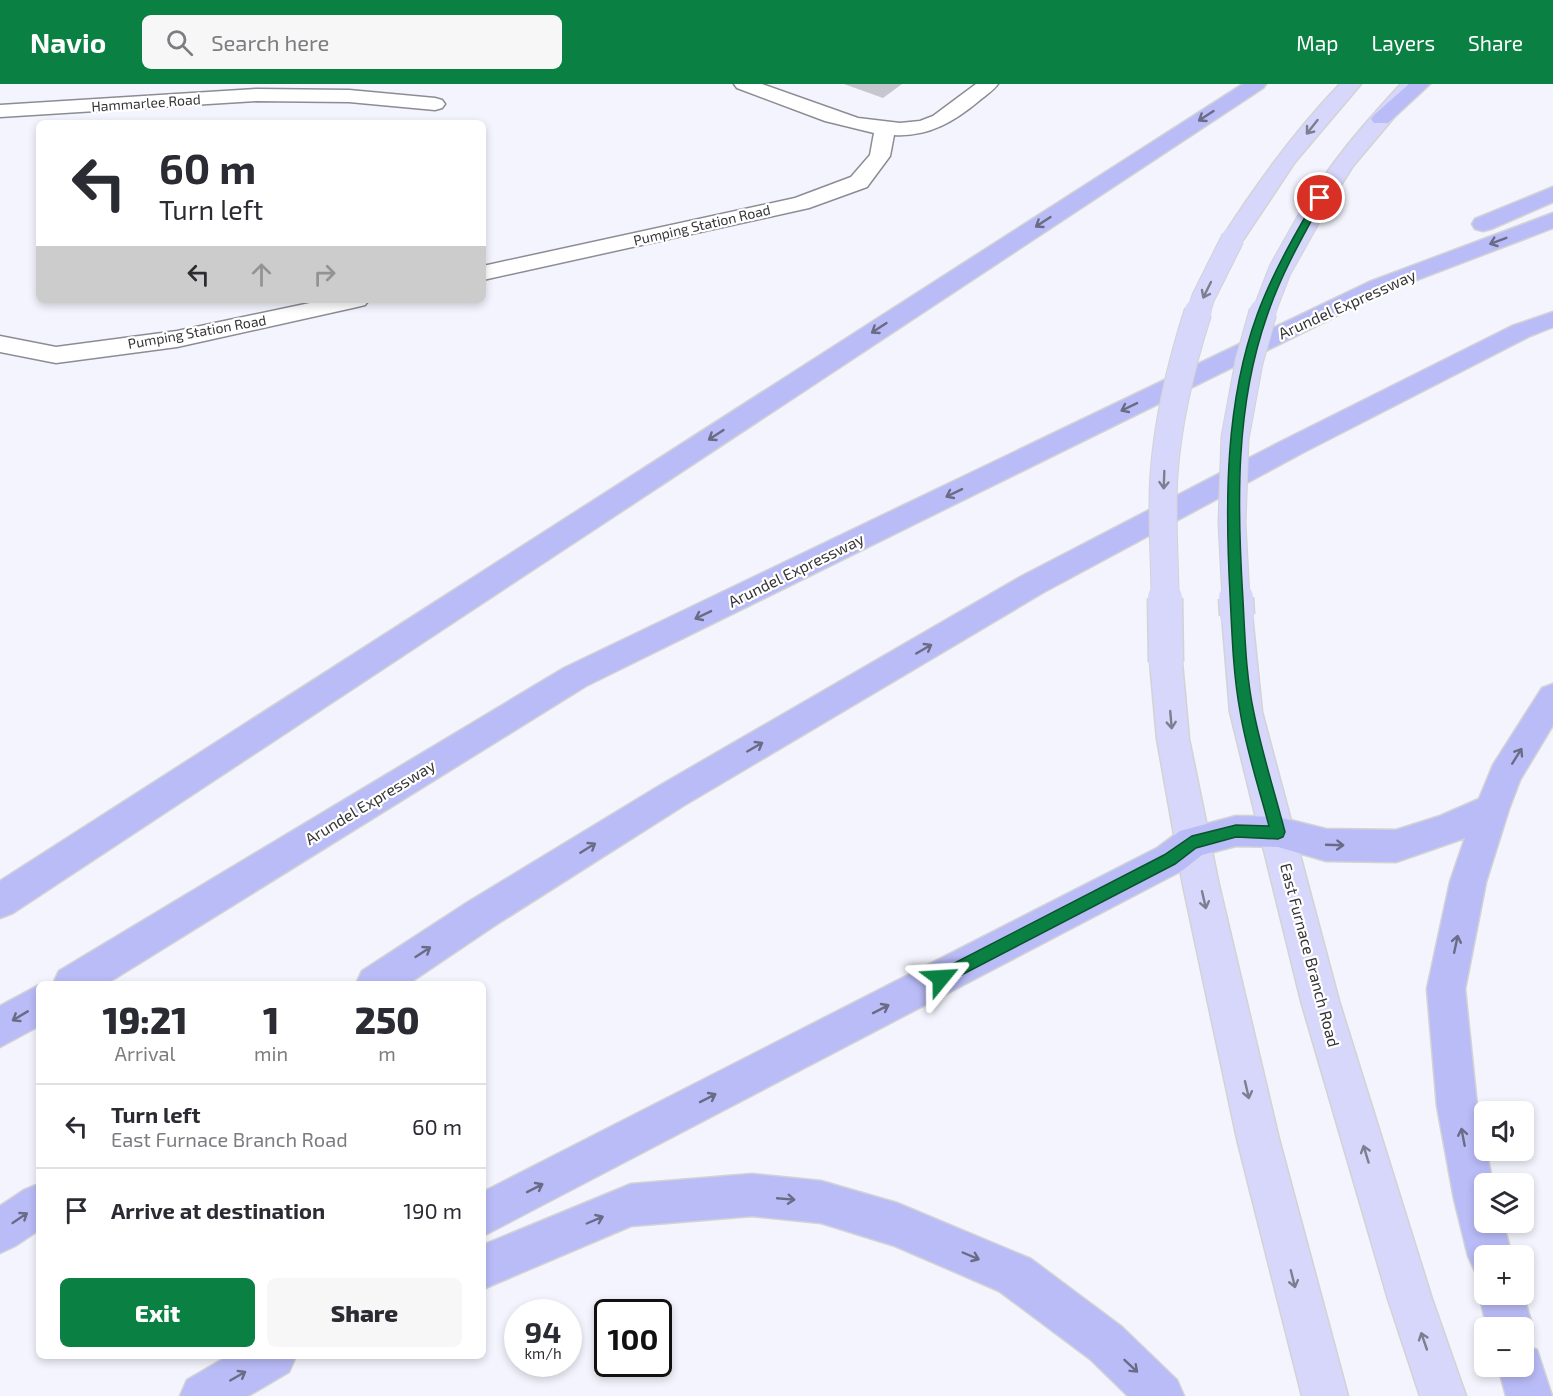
<!DOCTYPE html>
<meta charset="utf-8">
<style>
:root{--surface:#fff;--page:#f7f7f7;--text:#2b2b33;--muted:#7c7c81;--line:#e1e1e2;--accent:#0b8043}
body{margin:0;font-family:"Exo 2",sans-serif;background:var(--page);color:var(--text);height:100vh;display:flex;flex-direction:column;font-size:22px;white-space:nowrap}
*{box-sizing:border-box;margin:0}
p{font-size:20px;color:var(--muted)}
.icon{flex:none;width:33px;height:33px;fill:none;stroke:currentColor;stroke-width:2;stroke-linecap:round;stroke-linejoin:round}
.map{position:relative;flex:1;overflow:hidden}
.side{position:absolute;left:36px;top:897px;width:450px;height:378px;display:flex;flex-direction:column;background:var(--surface);border-radius:9px;box-shadow:0 3px 9px #0003}
.side>*{flex:none}
.guide{position:absolute;left:36px;top:36px;width:450px;height:183px;border-radius:9px;box-shadow:0 3px 9px #0003;background:#fff;color:var(--text);overflow:hidden}
.fabs{position:absolute;left:1474px;top:1017px;display:grid;gap:12px}
.fabs a{display:grid;place-items:center;width:60px;height:60px;border-radius:9px;background:var(--surface);box-shadow:0 3px 9px #0003;font-size:30px}
.speed{position:absolute;left:504px;top:1215px;display:flex;gap:12px;font-size:30px;font-weight:700;text-align:center}
.speed>*{display:grid;place-content:center;width:78px;height:78px;border-radius:50%;background:var(--surface);box-shadow:0 3px 9px #0003;line-height:1}
.speed small{font-size:15px;font-weight:400}
.speed .limit{border:3px solid #111;border-radius:9px;background:#fff;color:#111}
.pin{position:absolute;display:grid;place-items:center;width:51px;height:51px;color:#fff;margin:-26px;border:3px solid #fff;border-radius:50%;box-shadow:0 2px 6px #0007}
.me{position:absolute;width:66px;margin:-33px;rotate:63deg;stroke-linejoin:round;filter:drop-shadow(0 0 4px #0008)}
.turn{display:flex;align-items:center;gap:21px;height:126px;padding:0 24px;font-size:27px}
.turn .icon{width:78px;height:78px;stroke-width:2.5}
.turn b{display:block;font-size:42px;line-height:51px}
.lanes{display:flex;align-items:center;height:57px;padding:0 24px;background:#0003;justify-content:center;gap:30px;direction:ltr}
.lanes .off{opacity:.35}
.eta{display:flex;justify-content:space-evenly;align-items:center;height:102px;text-align:center}
.eta b{font-size:36px;font-weight:800;line-height:42px}
.cta{display:flex;gap:12px;margin-top:auto;padding:12px 24px}
.cta a{flex:1;height:69px;border-radius:9px;background:var(--accent);color:#fff;font-size:24px;font-weight:800;line-height:69px;text-align:center}
.cta a+a{background:var(--page);color:var(--text)}
ul{padding:0;list-style:none}
li{display:flex;align-items:center;gap:18px;height:84px;padding:0 24px;border-top:2px solid var(--line)}
li div{flex:1}
li b{display:block;font-size:22px}
li em{font-style:normal}
header{display:flex;align-items:center;gap:36px;box-sizing:border-box;height:84px;padding:0 30px;background:var(--accent);color:#fff}
header strong{font-size:28px}
nav{display:flex;gap:33px;margin-inline-start:auto;font-size:21px}
.search{width:420px;height:54px;background:var(--page);display:flex;align-items:center;gap:15px;box-sizing:border-box;padding:0 21px;border-radius:9px;color:var(--muted);font-size:22px}
.map>svg:first-child{display:block}
</style>
<header>
<strong>Navio</strong>
<div class="search"><svg class="icon" aria-label="search" viewBox="0 0 24 24"><circle cx="10" cy="10" r="6"/><path d="M15 15l6 6"/></svg>Search here</div>
<nav><a>Map</a><a>Layers</a><a>Share</a></nav>
</header>
<div class="map">
<svg width="1553" height="1312" viewBox="0 0 1553 1312">
<rect width="100%" height="100%" fill="#f3f4fd"/>
<path fill="#c5c6ce" d="M844,0H902L883,14Z"/>
<g fill="none" stroke-linecap="round" stroke-linejoin="round">
<g stroke="#8c8c94" stroke-width="3">
<path id="minor" d="M734,0H762L858,34L900,39L920,37L933,32L976,0H998C993,7 986,11 980,16C955,37 929,53 894,51L890,72L867,103L809,124L483,196V182L795,114L851,93L870,71L874,49L825,37L737,4Z
M256,5L349,6L435,14L442,16L445,20L442,24L435,26L349,18L256,17L0,33V21Z
M324,216H369L365,221L357,223L177,263L56,279L0,268V252L56,263L177,247Z"/>
</g>
<g stroke="#d3d3d3" stroke-width="3">
<path id="major" d="M1340,0H1361L1295,78L1241,159L1233,161L1225,159L1222,154C1257,99 1295,47 1340,0Z
M1401,0H1422L1353,82L1320,134L1312,136L1304,134L1301,129C1328,81 1364,40 1401,0Z
M1237,519L1248,523L1252,531L1262,628L1339,917L1432,1215L1466,1312H1420L1388,1215L1301,917L1230,628L1222,531L1226,523Z
M1166,566L1177,569L1182,578L1189,655L1219,801L1279,1055L1348,1312H1302L1237,1055L1183,801L1157,655L1150,578L1155,569Z"/>
</g>
<g stroke="#d3d3d3" stroke-width="3">
<path id="highway" d="M1243,0H1266L1263,4L13,829L0,834V797Z
M1409,0H1430L1388,39H1374L1371,35L1374,31Z
M1553,103V118L1491,145L1483,147L1475,145L1472,140L1475,135Z
M1553,129V144L1385,208L586,602L106,900H53L59,887L564,584L1369,198Z
M1553,228V243L1530,252L1306,367L1044,508L683,722L494,842L408,900H356L362,887L468,818L659,702L1022,492L1286,355L1512,242Z
M1553,600V641L1520,696L1509,725L1486,798L1465,905L1477,1022L1493,1100H1485V1138H1503L1512,1172H1485V1192L1475,1187L1468,1172L1454,1115L1437,1022L1427,905L1450,798L1465,754L1396,778L1326,777L1278,763L1236,762L1202,771L1183,786L483,1152V1108L1157,764L1180,747L1236,732L1278,733L1326,745L1396,746L1440,732L1479,715L1493,681L1542,604Z
M39,901V942L0,963V922Z
M752,1090L821,1097L897,1119L1031,1175L1122,1243L1177,1296L1184,1312H1128L1090,1275L999,1207L895,1162L821,1139L752,1132L631,1142L483,1205V1161L631,1100Z
M39,1100V1146L15,1162L0,1169V1122L24,1106Z
M1485,1195V1210H1523L1533,1244L1525,1261L1537,1266L1552,1312H1506L1498,1282H1524V1244H1487L1479,1210Z
M228,1272H296L289,1288L248,1312H180L187,1296Z"/>
</g>
<use href="#minor" fill="#fff" fill-rule="evenodd"/>
<use href="#major" fill="#d6d7fb" fill-rule="evenodd"/>
<use href="#highway" fill="#babcf8" fill-rule="evenodd"/>
<g stroke="#d3d3d3" stroke-width="24" stroke-linecap="butt">
<path id="major-bridge-far2" d="M1198,230L1203,214L1233,154
M1263,230L1280,186L1312,129"/>
</g>
<g stroke="#d3d3d3" stroke-width="29" stroke-linecap="butt">
<path id="major-bridge-far1" d="M1165,515C1165,474 1161,431 1164,390C1168,335 1181,281 1198,228
M1236,515L1232,439L1235,354L1249,278L1263,228"/>
</g>
<g stroke="#d3d3d3" stroke-width="37" stroke-linecap="butt">
<path id="major-bridge" d="M1165,514L1166,578
M1236,514L1237,531"/>
</g>
<use href="#major-bridge-far2" stroke="#d6d7fb" stroke-width="22"/>
<use href="#major-bridge-far1" stroke="#d6d7fb" stroke-width="27"/>
<use href="#major-bridge" stroke="#d6d7fb" stroke-width="34"/>
</g>
<defs><path id="oneway-shaft" d="M-6 0H5M1.5-3L5.5 0L1.5 3" fill="none" stroke-width="1.6" stroke-linecap="round" stroke-linejoin="round" transform="scale(1.5)"/></defs>
<g stroke="#6a6b85">
<use href="#oneway-shaft" transform="translate(1206 32) rotate(147)"/>
<use href="#oneway-shaft" transform="translate(1043 138) rotate(147)"/>
<use href="#oneway-shaft" transform="translate(1498 157) rotate(159)"/>
<use href="#oneway-shaft" transform="translate(879 244) rotate(147)"/>
<use href="#oneway-shaft" transform="translate(1129 323) rotate(154)"/>
<use href="#oneway-shaft" transform="translate(716 351) rotate(147)"/>
<use href="#oneway-shaft" transform="translate(954 409) rotate(154)"/>
<use href="#oneway-shaft" transform="translate(703 531) rotate(154)"/>
<use href="#oneway-shaft" transform="translate(924 565) rotate(-30)"/>
<use href="#oneway-shaft" transform="translate(755 663) rotate(-30)"/>
<use href="#oneway-shaft" transform="translate(1517 672) rotate(-58)"/>
<use href="#oneway-shaft" transform="translate(1335 761) rotate(2)"/>
<use href="#oneway-shaft" transform="translate(588 764) rotate(-32)"/>
<use href="#oneway-shaft" transform="translate(1456 860) rotate(-78)"/>
<use href="#oneway-shaft" transform="translate(423 868) rotate(-33)"/>
<use href="#oneway-shaft" transform="translate(881 925) rotate(-27)"/>
<use href="#oneway-shaft" transform="translate(20 932) rotate(149)"/>
<use href="#oneway-shaft" transform="translate(708 1014) rotate(-27)"/>
<use href="#oneway-shaft" transform="translate(1463 1053) rotate(-101)"/>
<use href="#oneway-shaft" transform="translate(535 1104) rotate(-27)"/>
<use href="#oneway-shaft" transform="translate(786 1115) rotate(5)"/>
<use href="#oneway-shaft" transform="translate(20 1134) rotate(-34)"/>
<use href="#oneway-shaft" transform="translate(595 1136) rotate(-23)"/>
<use href="#oneway-shaft" transform="translate(971 1172) rotate(23)"/>
<use href="#oneway-shaft" transform="translate(1131 1282) rotate(43)"/>
<use href="#oneway-shaft" transform="translate(238 1292) rotate(-30)"/>
</g>
<g stroke="#7d7e90">
<use href="#oneway-shaft" transform="translate(1312 43) rotate(128)"/>
<use href="#oneway-shaft" transform="translate(1207 206) rotate(116)"/>
<use href="#oneway-shaft" transform="translate(1164 396) rotate(92)"/>
<use href="#oneway-shaft" transform="translate(1171 636) rotate(85)"/>
<use href="#oneway-shaft" transform="translate(1204 816) rotate(77)"/>
<use href="#oneway-shaft" transform="translate(1247 1006) rotate(77)"/>
<use href="#oneway-shaft" transform="translate(1366 1070) rotate(-107)"/>
<use href="#oneway-shaft" transform="translate(1293 1195) rotate(76)"/>
<use href="#oneway-shaft" transform="translate(1424 1257) rotate(-109)"/>
</g>
<path fill="#0b8043" stroke="#07532c" stroke-width="1.5" d="M1320,111L1324,114C1303,152 1281,190 1267,232C1235,323 1237,421 1243,516C1245,553 1246,593 1254,629C1262,669 1275,709 1285,748L1283,753L1278,755L1236,753L1196,764L1175,780L946,899L941,901L935,899L933,894L935,889L1164,771L1192,752L1236,741L1269,742C1259,704 1246,666 1240,627C1233,589 1232,549 1230,510C1225,418 1225,319 1257,231C1272,190 1294,152 1316,114Z"/>
<g text-anchor="middle" stroke-width="4.5" stroke-linejoin="round" paint-order="stroke">
<g font-size="14" fill="#353538" stroke="#fff">
<text transform="translate(146 19) rotate(-4)" y="5">Hammarlee Road</text>
<text transform="translate(702 141) rotate(-13)" y="5">Pumping Station Road</text>
<text transform="translate(197 248) rotate(-10)" y="5">Pumping Station Road</text>
</g>
<g font-size="16" fill="#353538" stroke="#fff">
<text transform="translate(1347 220) rotate(-24)" y="6">Arundel Expressway</text>
<text transform="translate(796 486) rotate(-26)" y="6">Arundel Expressway</text>
<text transform="translate(370 718) rotate(-31)" y="6">Arundel Expressway</text>
<text transform="translate(1310 871) rotate(75)" y="6">East Furnace Branch Road</text>
</g>
</g>
</svg>
<div class="fabs">
<a><svg class="icon" aria-label="sound" viewBox="0 0 24 24"><path d="M4 9h4l5-4v14l-5-4H4zM17 9q2 3 0 6"/></svg></a>
<a><svg class="icon" aria-label="layers" viewBox="0 0 24 24"><path d="M12 4l9 5-9 5-9-5zM3 14l9 5 9-5"/></svg></a>
<a>+</a>
<a>−</a>
</div>
<div class="speed"><div>94<small>km/h</small></div><div class="limit">100</div></div>
<div class="pin" style="left:1320px;top:114px;background:#d93025"><svg class="icon" aria-label="arrive" viewBox="0 0 24 24"><path d="M6 21V4h12l-3 4 3 4H6"/></svg></div>
<svg class="me" style="left:941px;top:894px" viewBox="-20 -20 40 40"><path d="M0-17L14 15 0 8-14 15z" fill="#0b8043" stroke="#fff" stroke-width="4"/></svg>
<div class="guide">
<div class="turn"><svg class="icon" aria-label="left" viewBox="0 0 24 24"><path d="M17 20v-9H6M10 6l-5 5 5 5"/></svg><div><b>60 m</b>Turn left</div></div>
<div class="lanes"><svg class="icon" aria-label="left" viewBox="0 0 24 24"><path d="M17 20v-9H6M10 6l-5 5 5 5"/></svg><svg class="icon off" aria-label="ahead" viewBox="0 0 24 24"><path d="M12 20V5M6 11l6-6 6 6"/></svg><svg class="icon off" aria-label="right" viewBox="0 0 24 24"><path d="M7 20v-9h11M14 6l5 5-5 5"/></svg></div>
</div>
<section class="side">
<div class="eta">
<div><b>19:21</b><p>Arrival</p></div>
<div><b>1</b><p>min</p></div>
<div><b>250</b><p>m</p></div>
</div>
<ul>
<li><svg class="icon" aria-label="left" viewBox="0 0 24 24"><path d="M17 20v-9H6M10 6l-5 5 5 5"/></svg><div><b>Turn left</b><p>East Furnace Branch Road</p></div><em>60 m</em></li>
<li><svg class="icon" aria-label="arrive" viewBox="0 0 24 24"><path d="M6 21V4h12l-3 4 3 4H6"/></svg><div><b>Arrive at destination</b></div><em>190 m</em></li>
</ul>
<div class="cta"><a>Exit</a><a>Share</a></div>
</section>
</div>
